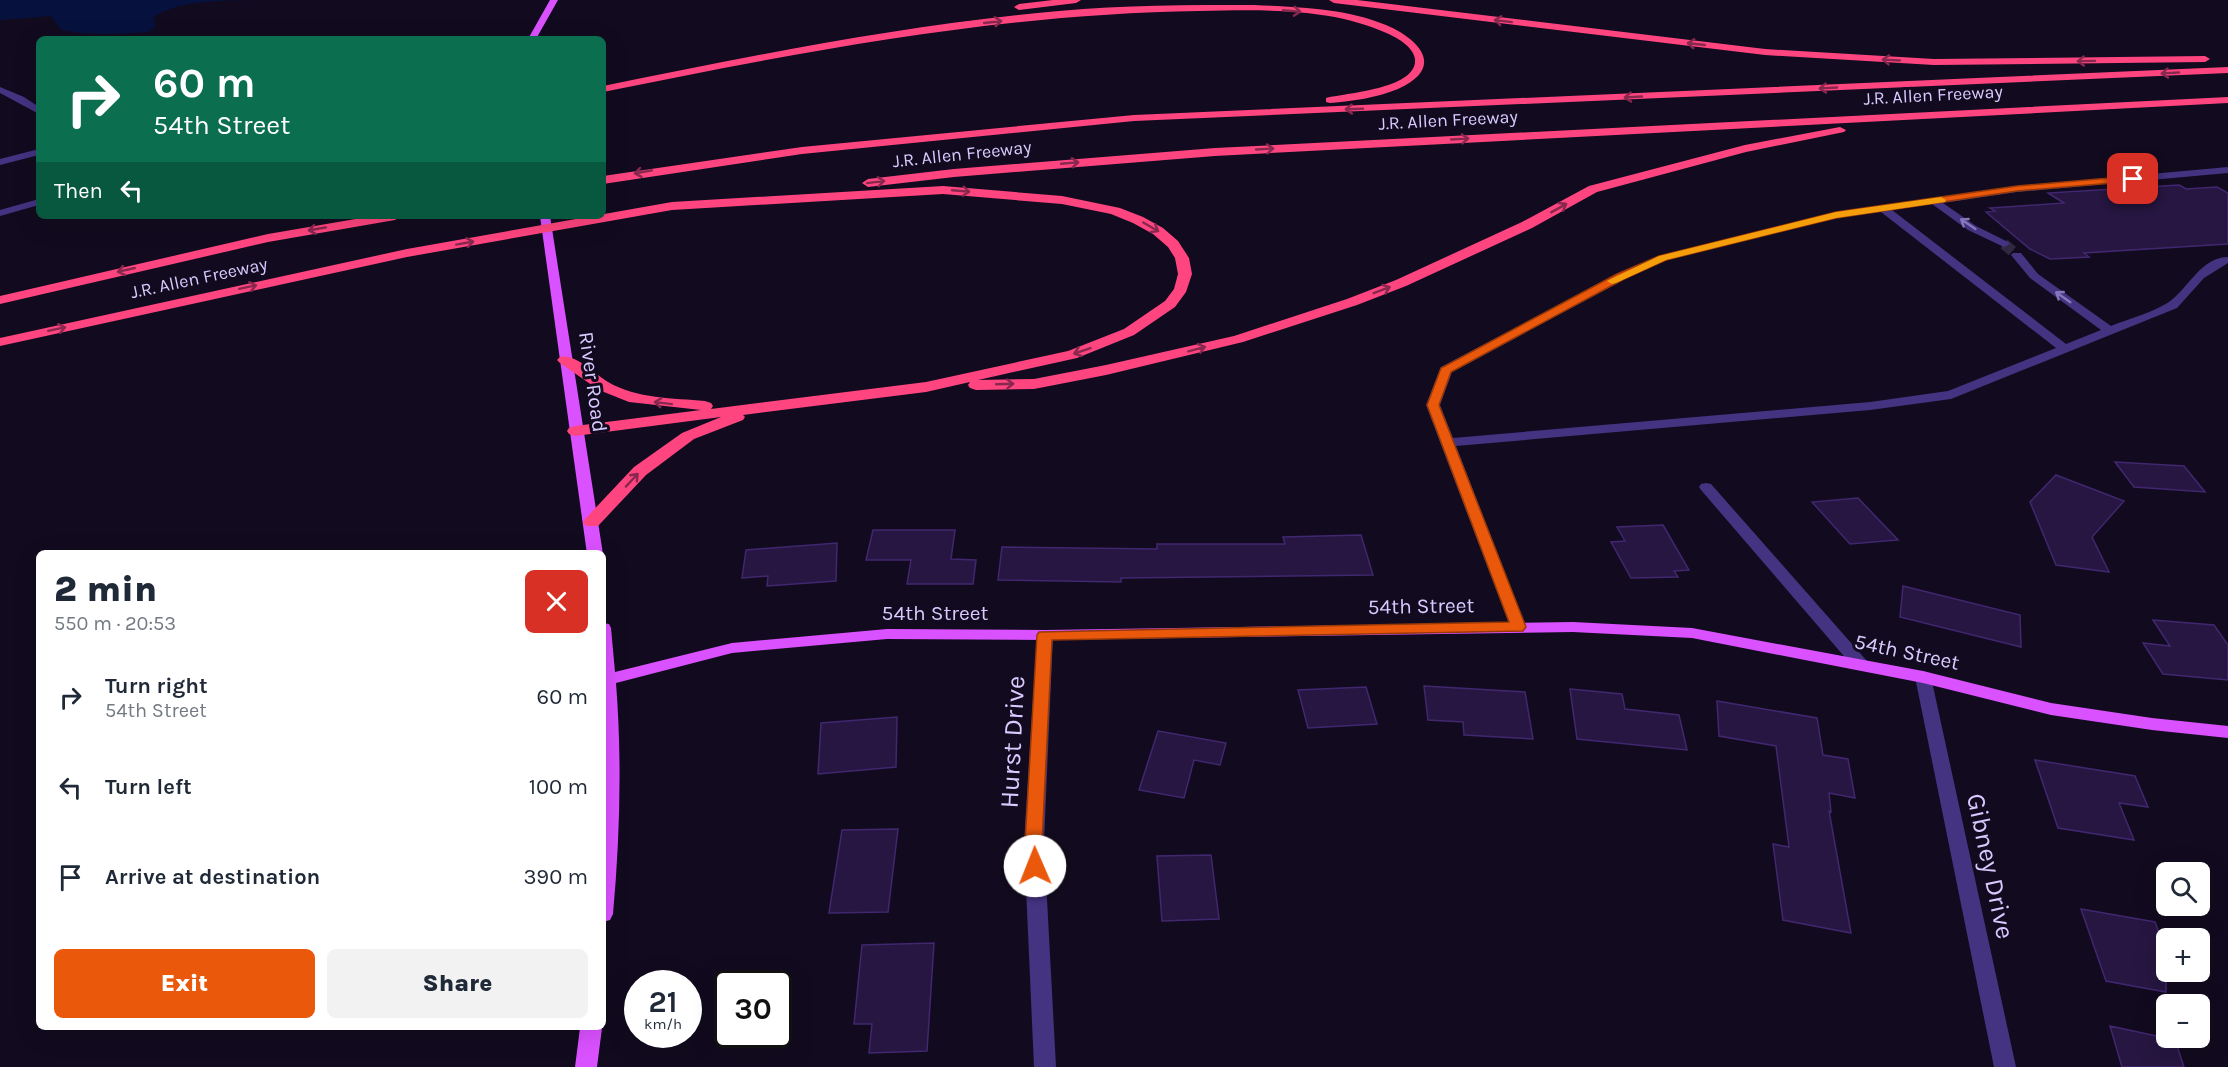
<!DOCTYPE html>
<meta charset="utf-8">
<style>
:root{--surface:#fff;--page:#f2f2f3;--text:#1f2937;--muted:#747a83;--accent:#ea580c}
body{margin:0;font-family:Karla,sans-serif;background:var(--page);color:var(--text);height:100vh;display:flex;flex-direction:column;font-size:22px;white-space:nowrap}
*{box-sizing:border-box;margin:0}
p{font-size:20px;color:var(--muted)}
.icon{flex:none;width:33px;height:33px;fill:none;stroke:currentColor;stroke-width:2;stroke-linecap:round;stroke-linejoin:round}
.map{position:relative;flex:1;overflow:hidden}
.panel{position:absolute;left:36px;top:550px;width:570px;height:480px;display:flex;flex-direction:column;background:var(--surface);border-radius:9px;box-shadow:0 6px 24px #0002}
.panel>*{flex:none}
.top-card{position:absolute;left:36px;top:36px;width:570px;height:183px;border-radius:9px;box-shadow:0 6px 24px #0002;background:#0b6e4f;color:#fff;overflow:hidden}
.controls{position:absolute;left:2156px;top:862px;display:grid;gap:12px}
.controls a{display:grid;place-items:center;width:54px;height:54px;border-radius:9px;background:var(--surface);box-shadow:0 6px 24px #0002;font-size:30px}
.speed{position:absolute;left:624px;top:970px;display:flex;gap:12px;font-size:30px;font-weight:700;text-align:center}
.speed>*{display:grid;place-content:center;width:78px;height:78px;border-radius:50%;background:var(--surface);box-shadow:0 6px 24px #0002;line-height:1}
.speed small{font-size:15px;font-weight:400}
.speed .limit{border:3px solid #111;border-radius:9px;background:#fff;color:#111}
.pin{position:absolute;display:grid;place-items:center;width:51px;height:51px;color:#fff;margin:-26px;border-radius:12px;box-shadow:0 3px 9px #0006}
.me{position:absolute;width:66px;margin:-33px;rotate:359deg;stroke-linejoin:round;filter:drop-shadow(0 0 4px #0008)}
.turn{display:flex;align-items:center;gap:21px;height:126px;padding:0 18px;font-size:27px}
.turn .icon{width:78px;height:78px;stroke-width:2.5}
.turn b{display:block;font-size:42px;line-height:51px}
.then{display:flex;align-items:center;height:57px;padding:0 18px;background:#0003;gap:12px;font-size:22px}
.round{display:grid;place-items:center;flex:none;width:63px;height:63px;border-radius:9px;background:var(--page)}
.head{display:flex;align-items:center;justify-content:space-between;height:102px;padding:0 18px}
h1{font-size:36px;font-weight:800;line-height:45px}
.primary-button{display:flex;gap:12px;margin-top:auto;padding:12px 18px}
.primary-button a{flex:1;height:69px;border-radius:9px;background:var(--accent);color:#fff;font-size:24px;font-weight:800;line-height:69px;text-align:center}
.primary-button a+a{background:var(--page);color:var(--text)}
ul{padding:0;list-style:none}
li{display:flex;align-items:center;gap:18px;height:90px;padding:0 18px}
li div{flex:1}
li b{display:block;font-size:22px}
li em{font-style:normal}
.map>svg:first-child{display:block}
</style>
<div class="map">
<svg width="2228" height="1067" viewBox="0 0 2228 1067">
<rect width="100%" height="100%" fill="#120b1f"/>
<path fill="#06113d" d="M0,0H249C220,1 177,0 153,18L156,25L149,32C119,34 90,36 61,30L51,16L0,20Z"/>
<path fill="#261641" stroke="#41276f" stroke-width="1.5" d="M2179,185L2186,189L2217,187L2228,193V244L2084,253L2089,257L2050,259L2030,249L1986,212L1995,211L1990,208L2064,203L2048,193Z
M2115,462L2184,466L2205,492L2134,487Z
M2056,475L2124,501L2092,537L2109,572L2056,565L2030,502Z
M1858,498L1898,540L1850,544L1812,502Z
M1663,525L1689,570L1674,571L1678,577L1631,578L1611,542L1625,541L1617,527Z
M873,530H955L951,559L976,560L973,584H907L911,560H866Z
M1361,535L1373,575L1121,578V582L998,580L1002,547L1157,549V544H1285L1283,537Z
M837,543L836,581L767,586L768,576L742,578L746,550Z
M1903,586L2020,615L2021,647L1900,617Z
M2153,620L2214,625L2228,645V680L2163,674L2143,643L2170,646Z
M1424,686L1525,692L1533,739L1464,735L1463,722L1428,720Z
M1366,687L1377,724L1308,728L1298,690Z
M1570,689L1622,694L1625,709L1679,715L1687,750L1577,739Z
M1717,701L1817,718L1823,755L1848,759L1855,798L1829,793L1831,812L1829,811L1851,933L1783,920L1773,844L1789,847L1776,746L1719,736Z
M897,717L896,767L818,774L821,723Z
M1158,731L1226,743L1220,765L1194,760L1184,798L1139,790Z
M2035,760L2135,776L2148,807L2119,803L2134,840L2058,828Z
M898,829L888,912L829,913L842,830Z
M1211,855L1219,919L1162,921L1157,856Z
M2081,909L2155,922L2166,951V992L2106,981Z
M934,943L927,1051L869,1053L872,1024H854L862,945Z
M2110,1026L2175,1040L2184,1067H2122Z"/>
<g fill="none" stroke-linecap="round" stroke-linejoin="round">
<path stroke="#302841" stroke-width="11" stroke-dasharray="11 6" stroke-linecap="butt" d="M2004,244L2017,255"/>
<path fill="#433381" fill-rule="evenodd" d="M0,87L24,97L39,107V114L0,93Z
M39,149V155L0,165V159Z
M2228,167V173L2017,192L1943,203L1976,226L2008,242L2010,244L2004,247L1968,230L1932,204L1892,210L2066,344L2101,330L2030,278L2011,255L2013,253H2021L2038,274L2111,326C2128,319 2154,312 2169,302C2188,289 2201,257 2228,257V263L2204,278L2177,308L1951,399L1870,410L1456,446L1526,627L1524,631H1512L1426,405L1441,367L1617,275L1658,256L1836,212L2017,186ZM1881,212L2056,348L1948,391L1870,402L1453,438L1440,405L1452,372L1625,279L1666,260L1836,218Z
M39,199V205L0,216V210Z
M1706,483L1711,484L1867,661L1869,665L1867,669H1855L1701,490L1699,487L1701,484Z
M1045,630L1051,631L1053,635L1044,843L1056,1067H1034L1024,843L1037,635L1039,631Z
M1923,671L1929,673L1931,677L2016,1067H1994L1915,677L1917,673Z"/>
<path fill="#da51ff" fill-rule="evenodd" d="M550,0H558L536,39H528Z
M540,216H550L603,554H587Z
M1573,622L1692,628L1923,671L2051,703L2152,718L2228,726V738L2152,730L2051,715L1923,683L1692,638L1573,632L1045,640L887,639L732,653L616,683C622,760 620,837 613,914L610,920L603,922V623L609,624L611,628L615,672L732,643L887,629L1045,630Z
M580,1028H602L597,1067H575Z"/>
<path fill="#ff457f" fill-rule="evenodd" d="M1053,0H1081L1076,3L1019,10L1014,7L1019,4Z
M1329,0H1357L1765,49L1934,59L2205,56L2210,59L2205,62L1934,65L1765,55L1334,3Z
M1254,5C1297,7 1345,8 1386,25C1421,40 1445,68 1398,89C1376,98 1353,101 1330,103L1326,102V98C1345,93 1418,89 1415,59C1413,46 1396,37 1384,32C1328,7 1259,10 1199,11C997,14 800,52 603,92V86C754,55 905,25 1059,11C1124,5 1189,5 1254,5Z
M2228,67V73L1134,121L802,154L603,184V176L802,147L1134,115Z
M2228,97V103L1215,156L954,177L868,187L862,183L868,179L954,169L1215,148Z
M1840,127L1846,130L1844,132L1746,152L1597,192L1532,228L1406,286L1357,305L1243,342L1106,375L1034,389L976,390L970,388L968,385L970,382L926,392L743,415L745,417L743,420L694,439L646,475L598,526H586L583,522L586,518L634,467L682,433L721,417L575,436L569,434L567,431L569,428L575,426L701,410L629,402L599,390L560,363L557,360L560,357C575,353 595,374 608,382C637,399 673,398 705,401L711,403L713,406L711,409L926,382L1068,351L1124,329L1165,301L1174,289L1178,274L1175,258L1168,247L1153,234L1133,223L1111,214L1062,204L943,194L672,210L407,257L0,346V338L407,249L672,202L943,186L1062,196L1120,208L1143,217L1163,228L1178,241L1189,258L1192,274L1186,292L1175,307L1134,335L1077,358L978,380L1034,379L1106,365L1234,336L1347,299L1396,280L1522,222L1589,186L1745,145Z
M373,216H401L395,220L268,242L0,304V296L268,234Z"/>
</g>
<defs><path id="oneway-shaft" d="M-6 0H5M1.5-3L5.5 0L1.5 3" fill="none" stroke-width="1.6" stroke-linecap="round" stroke-linejoin="round" transform="scale(1.5)"/></defs>
<g stroke="#88284f">
<use href="#oneway-shaft" transform="translate(1292 11) rotate(5)"/>
<use href="#oneway-shaft" transform="translate(1503 21) rotate(-173)"/>
<use href="#oneway-shaft" transform="translate(993 22) rotate(-6)"/>
<use href="#oneway-shaft" transform="translate(1696 44) rotate(-174)"/>
<use href="#oneway-shaft" transform="translate(1891 60) rotate(-177)"/>
<use href="#oneway-shaft" transform="translate(2086 61) rotate(179)"/>
<use href="#oneway-shaft" transform="translate(2170 73) rotate(177)"/>
<use href="#oneway-shaft" transform="translate(1828 88) rotate(177)"/>
<use href="#oneway-shaft" transform="translate(1633 97) rotate(177)"/>
<use href="#oneway-shaft" transform="translate(1354 109) rotate(178)"/>
<use href="#oneway-shaft" transform="translate(1460 139) rotate(-3)"/>
<use href="#oneway-shaft" transform="translate(1265 149) rotate(-3)"/>
<use href="#oneway-shaft" transform="translate(1070 163) rotate(-5)"/>
<use href="#oneway-shaft" transform="translate(643 172) rotate(170)"/>
<use href="#oneway-shaft" transform="translate(876 182) rotate(-7)"/>
<use href="#oneway-shaft" transform="translate(961 191) rotate(5)"/>
<use href="#oneway-shaft" transform="translate(1559 208) rotate(-29)"/>
<use href="#oneway-shaft" transform="translate(1151 227) rotate(30)"/>
<use href="#oneway-shaft" transform="translate(317 229) rotate(170)"/>
<use href="#oneway-shaft" transform="translate(465 243) rotate(-10)"/>
<use href="#oneway-shaft" transform="translate(126 270) rotate(167)"/>
<use href="#oneway-shaft" transform="translate(248 287) rotate(-12)"/>
<use href="#oneway-shaft" transform="translate(1382 290) rotate(-21)"/>
<use href="#oneway-shaft" transform="translate(57 329) rotate(-12)"/>
<use href="#oneway-shaft" transform="translate(1197 349) rotate(-15)"/>
<use href="#oneway-shaft" transform="translate(1082 351) rotate(161)"/>
<use href="#oneway-shaft" transform="translate(1005 384) rotate(-2)"/>
<use href="#oneway-shaft" transform="translate(663 403) rotate(-173)"/>
<use href="#oneway-shaft" transform="translate(632 480) rotate(-47)"/>
</g>
<g stroke="#8677ba">
<use href="#oneway-shaft" transform="translate(1968 224) rotate(-146)"/>
<use href="#oneway-shaft" transform="translate(2063 297) rotate(-145)"/>
</g>
<path fill="#ea580c" stroke="#983908" stroke-width="1.5" d="M2133,176L2138,179L2137,181L2017,191L1836,218L1666,260L1624,279L1451,372L1439,405L1526,627L1523,631L1052,640L1042,843L1044,866L1041,870L1035,872L1028,870L1026,866L1025,843L1037,635L1039,632L1509,622L1427,405L1441,368L1617,274L1659,256L1836,212L2017,186Z"/>
<path fill="#f59e0b" d="M1941,197L1946,200L1945,202L1836,218L1666,260L1616,283L1612,284L1607,281L1659,256L1836,212Z"/>
<g text-anchor="middle" stroke-width="6" stroke-linejoin="round" paint-order="stroke">
<g font-size="18" fill="#d8caff" stroke="#120b1f">
<text transform="translate(1933 95) rotate(-3)" y="6">J.R. Allen Freeway</text>
<text transform="translate(1448 120) rotate(-3)" y="6">J.R. Allen Freeway</text>
<text transform="translate(962 154) rotate(-6)" y="6">J.R. Allen Freeway</text>
<text transform="translate(199 278) rotate(-12)" y="6">J.R. Allen Freeway</text>
</g>
<g font-size="21" fill="#d8caff" stroke="#120b1f">
<text transform="translate(593 382) rotate(82)" y="7">River Road</text>
<text transform="translate(1421 606) rotate(-1)" y="7">54th Street</text>
<text x="935" y="620">54th Street</text>
<text transform="translate(1907 652) rotate(12)" y="7">54th Street</text>
</g>
<g font-size="26" fill="#d8caff" stroke="#120b1f">
<text transform="translate(1012 742) rotate(-87)" y="9">Hurst Drive</text>
<text transform="translate(1991 866) rotate(78)" y="9">Gibney Drive</text>
</g>
</g>
</svg>
<div class="controls">
<a><svg class="icon" aria-label="search" viewBox="0 0 24 24"><circle cx="10" cy="10" r="6"/><path d="M15 15l6 6"/></svg></a>
<a>+</a>
<a>−</a>
</div>
<div class="speed"><div>21<small>km/h</small></div><div class="limit">30</div></div>
<div class="pin" style="left:2133px;top:179px;background:#d93025"><svg class="icon" aria-label="arrive" viewBox="0 0 24 24"><path d="M6 21V4h12l-3 4 3 4H6"/></svg></div>
<svg class="me" style="left:1035px;top:866px" viewBox="-20 -20 40 40"><circle r="19" fill="#fff"/><path d="M0-13L10 11 0 6-10 11z" fill="#ea580c"/></svg>
<div class="top-card">
<div class="turn"><svg class="icon" aria-label="right" viewBox="0 0 24 24"><path d="M7 20v-9h11M14 6l5 5-5 5"/></svg><div><b>60 m</b>54th Street</div></div>
<div class="then">Then<svg class="icon" aria-label="left" viewBox="0 0 24 24"><path d="M17 20v-9H6M10 6l-5 5 5 5"/></svg></div>
</div>
<section class="panel">
<div class="head"><div><h1>2 min</h1><p>550 m · 20:53</p></div><a class="round" style="background:#d93025;color:#fff"><svg class="icon" aria-label="close" viewBox="0 0 24 24"><path d="M6 6l12 12M18 6L6 18"/></svg></a></div>
<ul>
<li><svg class="icon" aria-label="right" viewBox="0 0 24 24"><path d="M7 20v-9h11M14 6l5 5-5 5"/></svg><div><b>Turn right</b><p>54th Street</p></div><em>60 m</em></li>
<li><svg class="icon" aria-label="left" viewBox="0 0 24 24"><path d="M17 20v-9H6M10 6l-5 5 5 5"/></svg><div><b>Turn left</b></div><em>100 m</em></li>
<li><svg class="icon" aria-label="arrive" viewBox="0 0 24 24"><path d="M6 21V4h12l-3 4 3 4H6"/></svg><div><b>Arrive at destination</b></div><em>390 m</em></li>
</ul>
<div class="primary-button"><a>Exit</a><a>Share</a></div>
</section>
</div>
